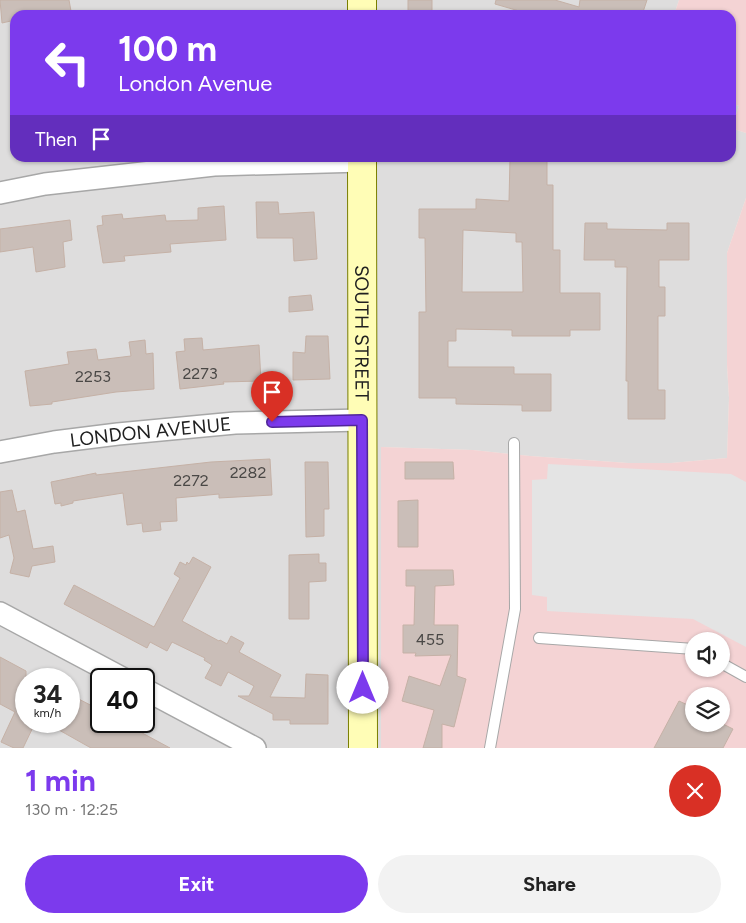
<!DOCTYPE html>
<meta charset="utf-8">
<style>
:root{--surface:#fff;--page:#f2f2f2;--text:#222;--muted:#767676;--accent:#7c3aed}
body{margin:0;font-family:Figtree,sans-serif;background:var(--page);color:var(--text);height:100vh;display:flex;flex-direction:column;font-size:19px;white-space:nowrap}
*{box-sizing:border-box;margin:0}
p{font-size:16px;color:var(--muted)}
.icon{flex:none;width:28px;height:28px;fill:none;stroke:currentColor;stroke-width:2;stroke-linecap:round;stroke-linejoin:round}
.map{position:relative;height:748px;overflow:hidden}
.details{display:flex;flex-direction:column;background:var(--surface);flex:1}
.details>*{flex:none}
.banner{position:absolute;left:10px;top:10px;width:726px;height:152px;border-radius:15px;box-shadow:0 1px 4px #0004;background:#7c3aed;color:#fff;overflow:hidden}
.tools{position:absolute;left:685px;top:632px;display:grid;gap:10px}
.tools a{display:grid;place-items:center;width:45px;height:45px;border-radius:50%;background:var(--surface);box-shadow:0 1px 4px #0004;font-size:25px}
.speed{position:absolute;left:15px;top:668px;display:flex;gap:10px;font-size:25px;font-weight:700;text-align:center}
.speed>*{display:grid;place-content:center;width:65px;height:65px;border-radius:50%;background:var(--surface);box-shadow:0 1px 4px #0004;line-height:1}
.speed small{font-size:12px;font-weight:400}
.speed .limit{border:2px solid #111;border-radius:8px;background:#fff;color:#111}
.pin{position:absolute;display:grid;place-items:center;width:42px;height:42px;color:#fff;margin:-51px -21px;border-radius:50% 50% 50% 0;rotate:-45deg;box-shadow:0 0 5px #0007}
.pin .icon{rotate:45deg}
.me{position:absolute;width:55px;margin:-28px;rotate:0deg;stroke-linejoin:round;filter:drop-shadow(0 0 4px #0008)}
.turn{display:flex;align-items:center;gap:18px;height:105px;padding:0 25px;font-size:22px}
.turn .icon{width:65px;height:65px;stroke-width:2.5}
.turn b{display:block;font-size:35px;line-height:42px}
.then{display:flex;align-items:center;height:48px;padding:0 25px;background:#0003;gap:10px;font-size:19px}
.round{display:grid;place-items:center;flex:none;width:52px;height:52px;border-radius:26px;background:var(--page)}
.summary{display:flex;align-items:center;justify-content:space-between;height:85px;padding:0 25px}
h1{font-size:30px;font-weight:700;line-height:38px;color:var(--accent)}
.cta{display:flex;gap:10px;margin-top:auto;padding:10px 25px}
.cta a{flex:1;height:58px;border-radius:30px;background:var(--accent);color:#fff;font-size:20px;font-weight:700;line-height:58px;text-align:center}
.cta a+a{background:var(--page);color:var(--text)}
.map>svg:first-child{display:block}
</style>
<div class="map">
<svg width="746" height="748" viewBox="0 0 746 748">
<rect width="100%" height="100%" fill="#f1ede5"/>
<path fill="#dedddd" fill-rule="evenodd" d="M0,0H679L674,15H15V158H731V103L739,106L731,128L746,133V198L727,253V365L729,398L727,458L671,463H628L530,456L473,450L381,447V748H0ZM26,679H69V721H26ZM101,679H144V721H101Z"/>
<path fill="#f4d3d4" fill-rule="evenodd" d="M679,0H746V133L731,128L739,106L731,103V15H674Z
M746,198V748H381V447L473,450L530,456L628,463H671L727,458L729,398L727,365V253ZM694,641H721V669H694ZM694,696H721V724H694Z"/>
<path fill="#e4e4e4" d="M548,464L731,474L746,482V647L693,619L547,611V597L532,595V480L547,479Z"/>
<path fill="#cabeb8" stroke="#c5b1a6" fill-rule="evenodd" d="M0,0H69L71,11L63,15H15V20L2,23Z
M408,0H432V15H408Z
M496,0H555L579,7L580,0H647L642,15H533L495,4Z
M510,158H547V185H553V250H560V293H600V330H570V336H512V330L456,329V341H448V367H514V374H551V411H522V405L456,404V398H419V312H426L425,238H419V209H476V199L509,201ZM463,230L516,233V242H522L523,292H462Z
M256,202H278L279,214L314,212L317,259L294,261L293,238H257Z
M224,206L226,240L170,244L171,252L124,256L125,261L103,263L97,226L103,225L102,216L122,214L123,219L165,215L166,221L198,220V208Z
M70,220L72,240L63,242L65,267L36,272L33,247L0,252V229Z
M585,223H607V229L667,230V223H689V260H659V287H665V316H658V390H665V419H628V381H626L627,267H615V260H584Z
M311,295L313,310L289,312V297Z
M306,336H328L330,379L293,380V352L305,353Z
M202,338L203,350L259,345L261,381L223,382L224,384L180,389L176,352L185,351L184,339Z
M145,340L146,354L153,353L154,389L116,392L52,402V404L30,406L25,371L69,364L67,352L96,349L98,360L131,356L129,342Z
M270,459L272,495L219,498V494L176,498L177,521L160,522L161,530L143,532L142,523L127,525L123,493L73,501V503L61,506V503L55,504L51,482L96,473V475L211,462Z
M305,462H328L329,509H324V536L306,537Z
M405,462H453L454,479H405Z
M12,490L17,512L25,510L33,549L53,546L55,562L32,566L29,577L10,573L14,558L9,535L0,538V492Z
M418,500V547H398V501Z
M319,554V563H326V581L309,582V619H289V555Z
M193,557L211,567L182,621L219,641L220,640L227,644L231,636L244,643L239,652L281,675L270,697L305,698L306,674L328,675V724H290V720H273V714L238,696H249L254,686L228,672L221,686L205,678L212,665L204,660L205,658L172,642L167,651L150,642L147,648L64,604L74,585L154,627L180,578L174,574L180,562L186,565L187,562L189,564Z
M406,570H453L454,585L435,586L434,625H458L457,676L466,679L454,727L442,724V748H423L434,710L402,701L409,676L440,686L451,655L415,656L416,653H403V625H414L415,586H406Z
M0,657L26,671V721H36L23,748H14L1,742L15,712L0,704Z
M69,694L98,709L91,721H120L170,748H91L43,721H69Z
M679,701L694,708V724H723L733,729L723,748H654Z"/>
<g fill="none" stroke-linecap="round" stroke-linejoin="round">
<g stroke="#a7a7a7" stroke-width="12">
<path id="lane" d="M539,638L694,649
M721,663L746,677
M490,748L515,609L514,443"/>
</g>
<g stroke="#a7a7a7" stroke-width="24">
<g id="street">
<path d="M0,193L45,184L214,165L362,161"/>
<path id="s1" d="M0,452L54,442L118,434L235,423L362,420"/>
<path d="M0,613L124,679"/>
<path d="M144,689L255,748"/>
</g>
</g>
<g stroke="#797e00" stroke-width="30">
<g id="secondary">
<path d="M362,15V0"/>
<path id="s2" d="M362,158L363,748"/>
</g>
</g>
<use href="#lane" stroke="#fff" stroke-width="10"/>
<use href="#street" stroke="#fff" stroke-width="21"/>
<use href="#secondary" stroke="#fffdb6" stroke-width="28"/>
</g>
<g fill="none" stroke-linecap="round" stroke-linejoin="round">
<g stroke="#51269a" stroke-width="12">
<path id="route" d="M272,422L362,420L363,688"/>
</g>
<use href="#route" stroke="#7c3aed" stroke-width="9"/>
</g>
<g text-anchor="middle" stroke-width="5" stroke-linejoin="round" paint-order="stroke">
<g font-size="16" fill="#4a4846">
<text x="200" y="379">2273</text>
<text x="93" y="382">2253</text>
<text x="248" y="478">2282</text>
<text x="191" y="486">2272</text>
<text x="430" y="645">455</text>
</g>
<g font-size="19" fill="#202020" stroke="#fff">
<text dy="7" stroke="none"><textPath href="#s2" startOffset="175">SOUTH STREET</textPath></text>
<text dy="7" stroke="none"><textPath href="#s1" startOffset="152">LONDON AVENUE</textPath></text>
</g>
</g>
</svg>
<div class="tools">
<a><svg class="icon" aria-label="sound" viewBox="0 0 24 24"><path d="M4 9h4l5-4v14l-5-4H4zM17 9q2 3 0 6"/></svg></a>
<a><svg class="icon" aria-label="layers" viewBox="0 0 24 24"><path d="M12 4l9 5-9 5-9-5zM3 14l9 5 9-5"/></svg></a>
</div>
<div class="speed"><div>34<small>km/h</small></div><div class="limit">40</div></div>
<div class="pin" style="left:272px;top:422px;background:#d93025"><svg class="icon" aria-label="arrive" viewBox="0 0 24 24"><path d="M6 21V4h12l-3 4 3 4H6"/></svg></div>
<svg class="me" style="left:363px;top:688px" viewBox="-20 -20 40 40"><circle r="19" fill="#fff"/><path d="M0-13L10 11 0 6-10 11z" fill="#7c3aed"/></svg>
<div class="banner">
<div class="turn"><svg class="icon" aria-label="left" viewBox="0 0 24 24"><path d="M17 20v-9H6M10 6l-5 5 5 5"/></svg><div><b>100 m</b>London Avenue</div></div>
<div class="then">Then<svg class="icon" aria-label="arrive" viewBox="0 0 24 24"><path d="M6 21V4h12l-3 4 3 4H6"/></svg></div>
</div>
</div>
<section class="details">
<div class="summary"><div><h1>1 min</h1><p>130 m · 12:25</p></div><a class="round" style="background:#d93025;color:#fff"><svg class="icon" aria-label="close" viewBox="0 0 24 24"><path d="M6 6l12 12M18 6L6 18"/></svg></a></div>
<div class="cta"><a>Exit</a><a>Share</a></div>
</section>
